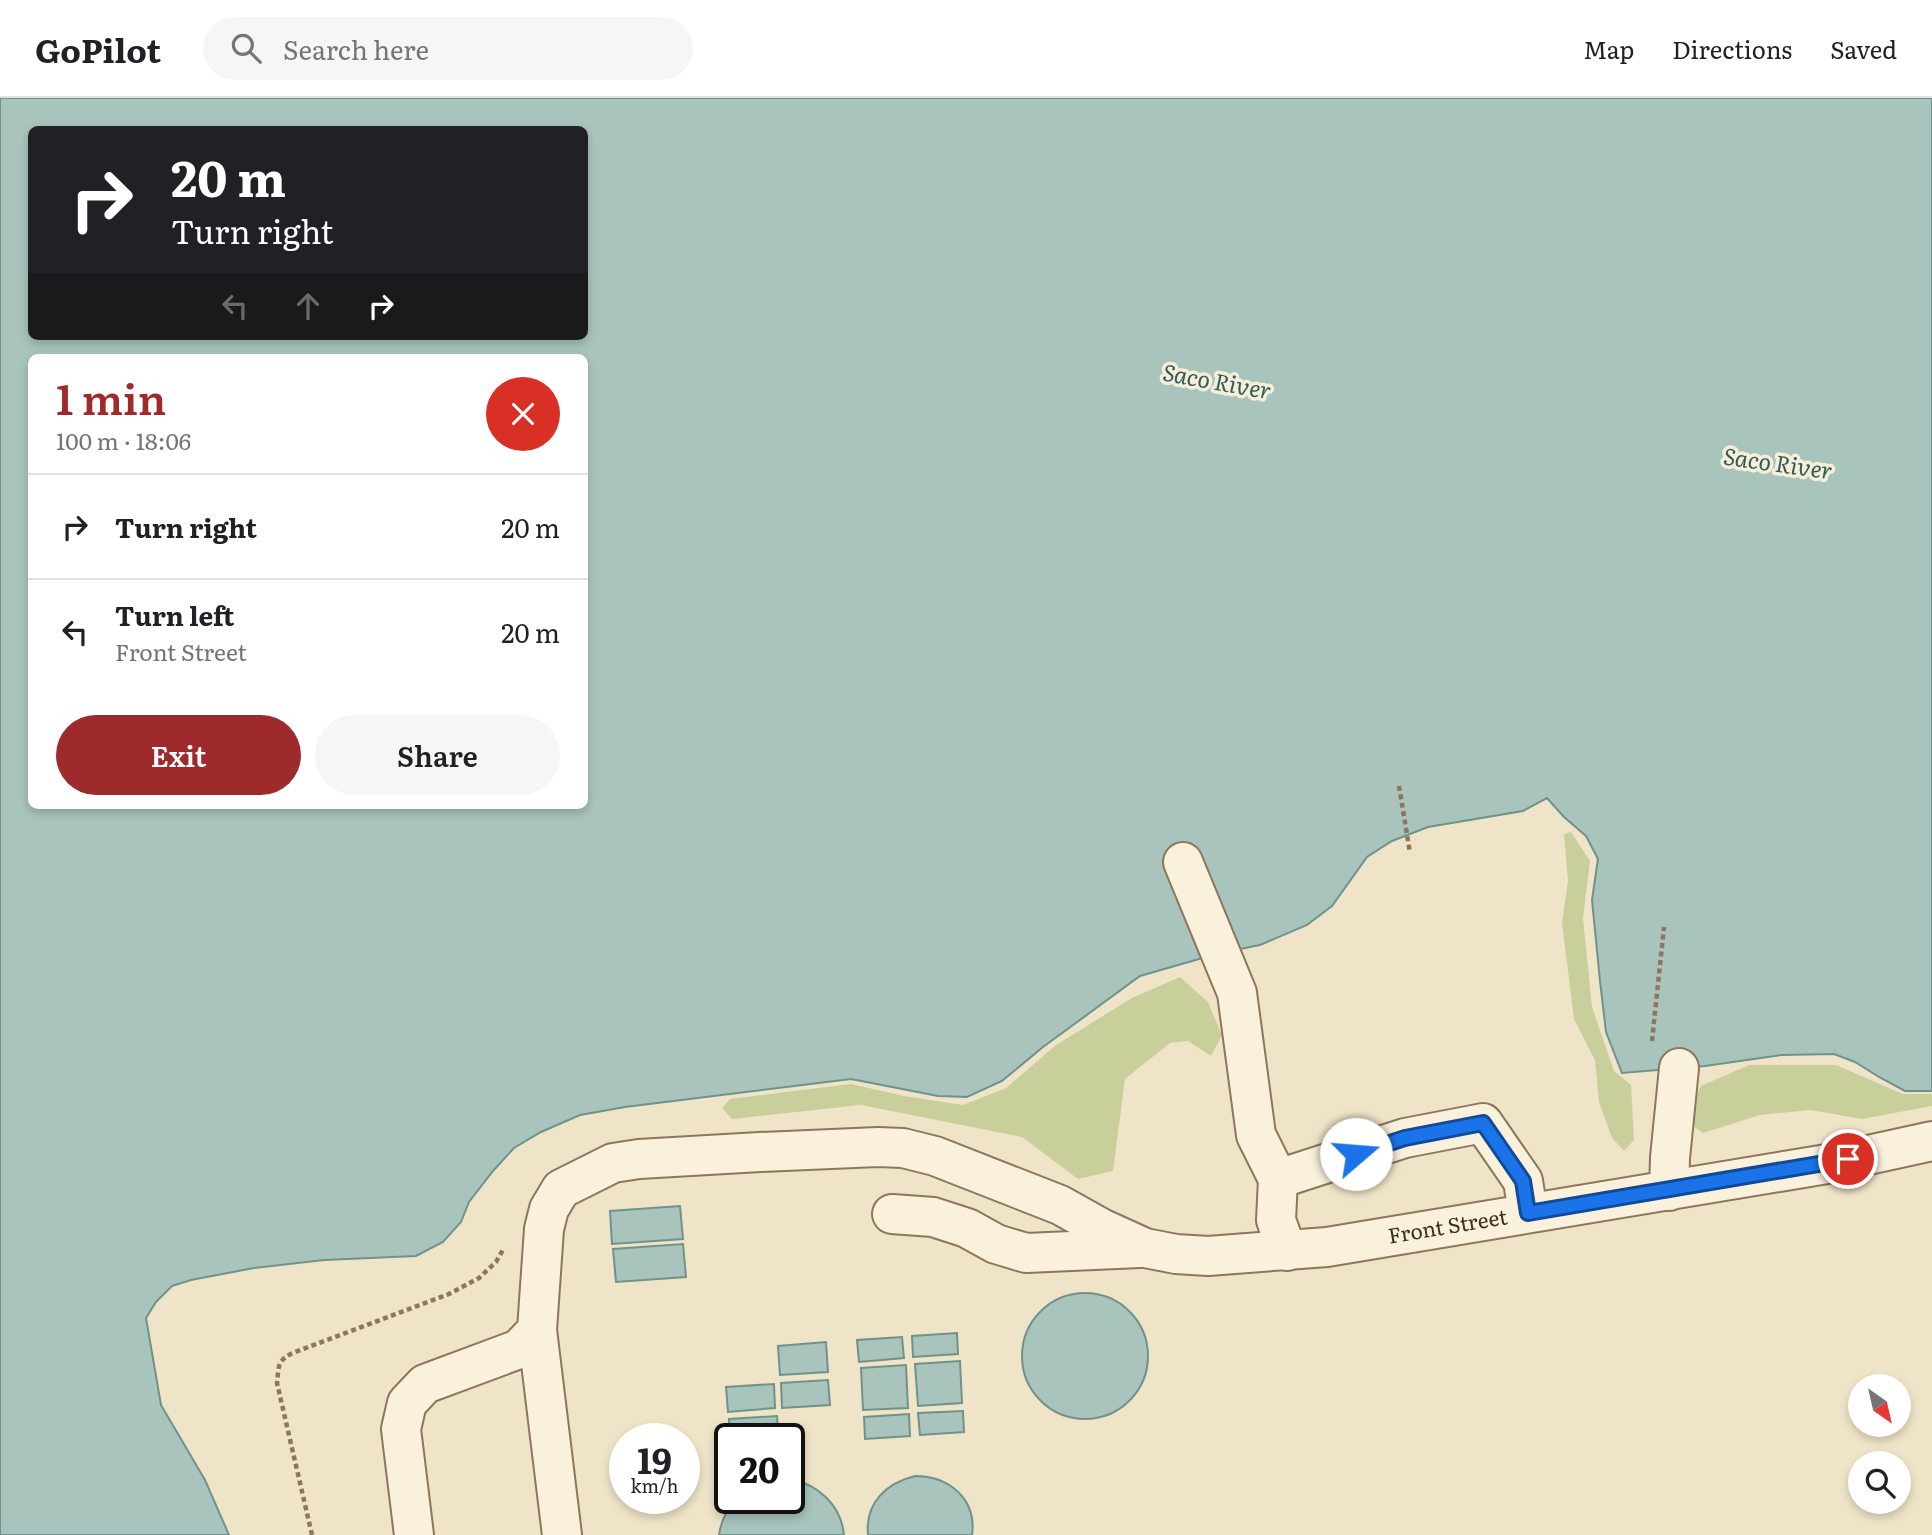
<!DOCTYPE html>
<meta charset="utf-8">
<style>
:root{--surface:#fff;--page:#f6f6f6;--text:#202124;--muted:#757577;--line:#e0e0e0;--accent:#9e2a2b}
body{margin:0;font-family:Literata,serif;background:var(--page);color:var(--text);height:100vh;display:flex;flex-direction:column;font-size:26px;white-space:nowrap}
*{box-sizing:border-box;margin:0}
p{font-size:23px;color:var(--muted)}
.icon{flex:none;width:38px;height:38px;fill:none;stroke:currentColor;stroke-width:2;stroke-linecap:round;stroke-linejoin:round}
.map{position:relative;flex:1;overflow:hidden}
.drawer{position:absolute;left:28px;top:256px;width:560px;height:455px;display:flex;flex-direction:column;background:var(--surface);border-radius:10px;box-shadow:0 4px 10px #0003}
.drawer>*{flex:none}
.top-card{position:absolute;left:28px;top:28px;width:560px;height:214px;border-radius:10px;box-shadow:0 4px 10px #0003;background:#202124;color:#fff;overflow:hidden}
.needle{width:46px;rotate:146deg}
.controls{position:absolute;left:1848px;top:1276px;display:grid;gap:14px}
.controls a{display:grid;place-items:center;width:63px;height:63px;border-radius:50%;background:var(--surface);box-shadow:0 4px 10px #0003;font-size:35px}
.speed{position:absolute;left:609px;top:1325px;display:flex;gap:14px;font-size:35px;font-weight:700;text-align:center}
.speed>*{display:grid;place-content:center;width:91px;height:91px;border-radius:50%;background:var(--surface);box-shadow:0 4px 10px #0003;line-height:1}
.speed small{font-size:18px;font-weight:400}
.speed .limit{border:4px solid #111;border-radius:10px;background:#fff;color:#111}
.pin{position:absolute;display:grid;place-items:center;width:60px;height:60px;color:#fff;margin:-30px;border:4px solid #fff;border-radius:50%;box-shadow:0 2px 7px #0007}
.me{position:absolute;width:77px;margin:-38px;rotate:72deg;stroke-linejoin:round;filter:drop-shadow(0 0 5px #0008)}
.turn{display:flex;align-items:center;gap:24px;height:147px;padding:0 28px;font-size:32px}
.turn .icon{width:91px;height:91px;stroke-width:2.5}
.turn b{display:block;font-size:49px;line-height:60px}
.lanes{display:flex;align-items:center;height:66px;padding:0 28px;background:#0003;justify-content:center;gap:35px;direction:ltr}
.lanes .off{opacity:.35}
.round{display:grid;place-items:center;flex:none;width:74px;height:74px;border-radius:37px;background:var(--page)}
.headline{display:flex;align-items:center;justify-content:space-between;height:119px;padding:0 28px}
h1{font-size:42px;font-weight:600;line-height:52px;color:var(--accent)}
.primary-button{display:flex;gap:14px;margin-top:auto;padding:14px 28px}
.primary-button a{flex:1;height:80px;border-radius:42px;background:var(--accent);color:#fff;font-size:28px;font-weight:600;line-height:80px;text-align:center}
.primary-button a+a{background:var(--page);color:var(--text)}
ul{padding:0;list-style:none}
li{display:flex;align-items:center;gap:21px;height:105px;padding:0 28px;border-top:2px solid var(--line)}
li div{flex:1}
li b{display:block;font-size:26px}
li em{font-style:normal}
header{display:flex;align-items:center;gap:42px;box-sizing:border-box;height:98px;padding:0 35px;background:var(--surface);border-bottom:2px solid var(--line)}
header strong{font-size:33px}
nav{display:flex;gap:38px;margin-inline-start:auto;font-size:24px}
.search{width:490px;height:63px;background:var(--page);display:flex;align-items:center;gap:18px;box-sizing:border-box;padding:0 24px;border-radius:38px;color:var(--muted);font-size:26px}
.map>svg:first-child{display:block}
</style>
<header>
<strong>GoPilot</strong>
<div class="search"><svg class="icon" aria-label="search" viewBox="0 0 24 24"><circle cx="10" cy="10" r="6"/><path d="M15 15l6 6"/></svg>Search here</div>
<nav><a>Map</a><a>Directions</a><a>Saved</a></nav>
</header>
<div class="map">
<svg width="1932" height="1437" viewBox="0 0 1932 1437">
<rect width="100%" height="100%" fill="#f0e4c8"/>
<path fill="#c9cf9b" d="M1571,734L1590,763L1583,820L1592,909L1614,973L1631,987L1634,1042L1624,1053L1612,1040L1599,1004L1595,962L1574,921L1562,825L1568,783L1564,736Z
M1180,879L1208,904L1222,937L1211,958L1188,943L1170,945L1125,981L1113,1073L1078,1081L1022,1039L861,1007L732,1021L722,1010L730,1001L851,986L904,998L963,1007L1006,990L1056,947L1132,900Z
M1749,967H1836L1903,996H1932V1008L1862,1021L1811,1012L1760,1017L1703,1035L1683,1021L1701,988Z"/>
<path fill="#a9c4bc" stroke="#6f938a" stroke-width="2" fill-rule="evenodd" d="M0,0H1932V993H1905L1879,979L1855,964L1834,956L1781,957L1705,968L1622,975L1606,934L1600,883L1592,802L1598,761L1586,738L1564,719L1547,700L1523,713L1428,729L1392,743L1367,759L1332,808L1307,827L1260,847L1220,855L1140,878L1043,949L1002,983L967,999L938,998L851,981L625,1009L580,1017L541,1034L514,1050L493,1073L469,1104L461,1124L443,1144L416,1158L324,1162L254,1170L191,1182L172,1188L156,1204L146,1220L161,1307L205,1382L229,1437H0ZM32,32H584V238H32ZM32,259H584V707H32Z
M680,1108L683,1141L612,1146L610,1113Z
M683,1146L686,1179L616,1184L613,1151Z
M1022 1258a63 63 0 1 1 126 0a63 63 0 1 1-126 0Z
M957,1235L958,1256L913,1259L912,1238Z
M902,1239L904,1260L859,1264L857,1242Z
M826,1244L828,1274L780,1277L778,1248Z
M960,1263L962,1305L918,1308L915,1266Z
M906,1267L908,1310L863,1312L861,1270Z
M828,1282L830,1307L782,1310L781,1285Z
M774,1286L775,1310L728,1314L726,1289Z
M963,1313L964,1334L920,1337L918,1315Z
M909,1316L910,1338L865,1341L864,1319Z
M777,1318L779,1340H730L729,1321Z
M915,1378C949,1378 977,1401 972,1437H868C865,1405 886,1385 915,1378Z
M789,1380C818,1387 841,1406 844,1437H719C721,1423 727,1411 736,1400H789Z"/>
<g fill="none" stroke-linecap="round" stroke-linejoin="round">
<g stroke="#8d765c" stroke-width="42">
<g id="minor">
<path d="M1183,764L1237,895L1256,1037L1278,1081"/>
<path d="M1669,1093L1670,1060L1679,970"/>
<path d="M892,1116L933,1119L967,1130L996,1146L1026,1155L1140,1150"/>
<path d="M1287,1153L1276,1122L1278,1081L1405,1040L1483,1025L1523,1083L1528,1115"/>
<path d="M537,1232L562,1437"/>
<path id="s1" d="M414,1437L401,1331L407,1305L425,1286L519,1251L537,1232L544,1131L549,1111L561,1091L613,1065L639,1061L760,1054L878,1049L903,1050L935,1058L1060,1107L1103,1131L1145,1150L1176,1156L1208,1158L1327,1149L1827,1066L1932,1043"/>
</g>
</g>
<path stroke="#8d765c" stroke-width="4.5" stroke-dasharray="5 3.5" stroke-linecap="butt" d="M1399,688L1410,755
M1652,943L1664,829
M312,1437L277,1285C279,1267 277,1262 295,1254L449,1196L479,1180L496,1164L504,1150"/>
<use href="#minor" stroke="#faf1dc" stroke-width="38"/>
</g>
<g fill="none" stroke-linecap="round" stroke-linejoin="round">
<g stroke="#114b97" stroke-width="18">
<path id="route" d="M1356,1056L1405,1040L1483,1025L1523,1083L1528,1115L1848,1061"/>
</g>
<use href="#route" stroke="#1a73e8" stroke-width="12"/>
</g>
<g text-anchor="middle" stroke-width="7" stroke-linejoin="round" paint-order="stroke">
<g font-size="21" fill="#3d2e20" stroke="#f7eed8">
<text dy="7" stroke="none"><textPath href="#s1" startOffset="1348">Front Street</textPath></text>
</g>
<g font-size="23" font-style="italic" fill="#2f5d5a" stroke="#f7eed8">
<text transform="translate(1217 284) rotate(10)" y="8">Saco River</text>
<text transform="translate(1778 366) rotate(8)" y="8">Saco River</text>
</g>
</g>
</svg>
<div class="controls">
<a><svg class="needle" viewBox="-14 -14 28 28"><path d="M0-13l5 13h-10z" fill="#e53935"/><path d="M0 13l5-13h-10z" fill="#757577"/></svg></a>
<a><svg class="icon" aria-label="search" viewBox="0 0 24 24"><circle cx="10" cy="10" r="6"/><path d="M15 15l6 6"/></svg></a>
</div>
<div class="speed"><div>19<small>km/h</small></div><div class="limit">20</div></div>
<div class="pin" style="left:1848px;top:1061px;background:#d93025"><svg class="icon" aria-label="arrive" viewBox="0 0 24 24"><path d="M6 21V4h12l-3 4 3 4H6"/></svg></div>
<svg class="me" style="left:1356px;top:1056px" viewBox="-20 -20 40 40"><circle r="19" fill="#fff"/><path d="M0-13L10 11 0 6-10 11z" fill="#1a73e8"/></svg>
<div class="top-card">
<div class="turn"><svg class="icon" aria-label="right" viewBox="0 0 24 24"><path d="M7 20v-9h11M14 6l5 5-5 5"/></svg><div><b>20 m</b>Turn right</div></div>
<div class="lanes"><svg class="icon off" aria-label="left" viewBox="0 0 24 24"><path d="M17 20v-9H6M10 6l-5 5 5 5"/></svg><svg class="icon off" aria-label="ahead" viewBox="0 0 24 24"><path d="M12 20V5M6 11l6-6 6 6"/></svg><svg class="icon" aria-label="right" viewBox="0 0 24 24"><path d="M7 20v-9h11M14 6l5 5-5 5"/></svg></div>
</div>
<section class="drawer">
<div class="headline"><div><h1>1 min</h1><p>100 m · 18:06</p></div><a class="round" style="background:#d93025;color:#fff"><svg class="icon" aria-label="close" viewBox="0 0 24 24"><path d="M6 6l12 12M18 6L6 18"/></svg></a></div>
<ul>
<li><svg class="icon" aria-label="right" viewBox="0 0 24 24"><path d="M7 20v-9h11M14 6l5 5-5 5"/></svg><div><b>Turn right</b></div><em>20 m</em></li>
<li><svg class="icon" aria-label="left" viewBox="0 0 24 24"><path d="M17 20v-9H6M10 6l-5 5 5 5"/></svg><div><b>Turn left</b><p>Front Street</p></div><em>20 m</em></li>
</ul>
<div class="primary-button"><a>Exit</a><a>Share</a></div>
</section>
</div>
